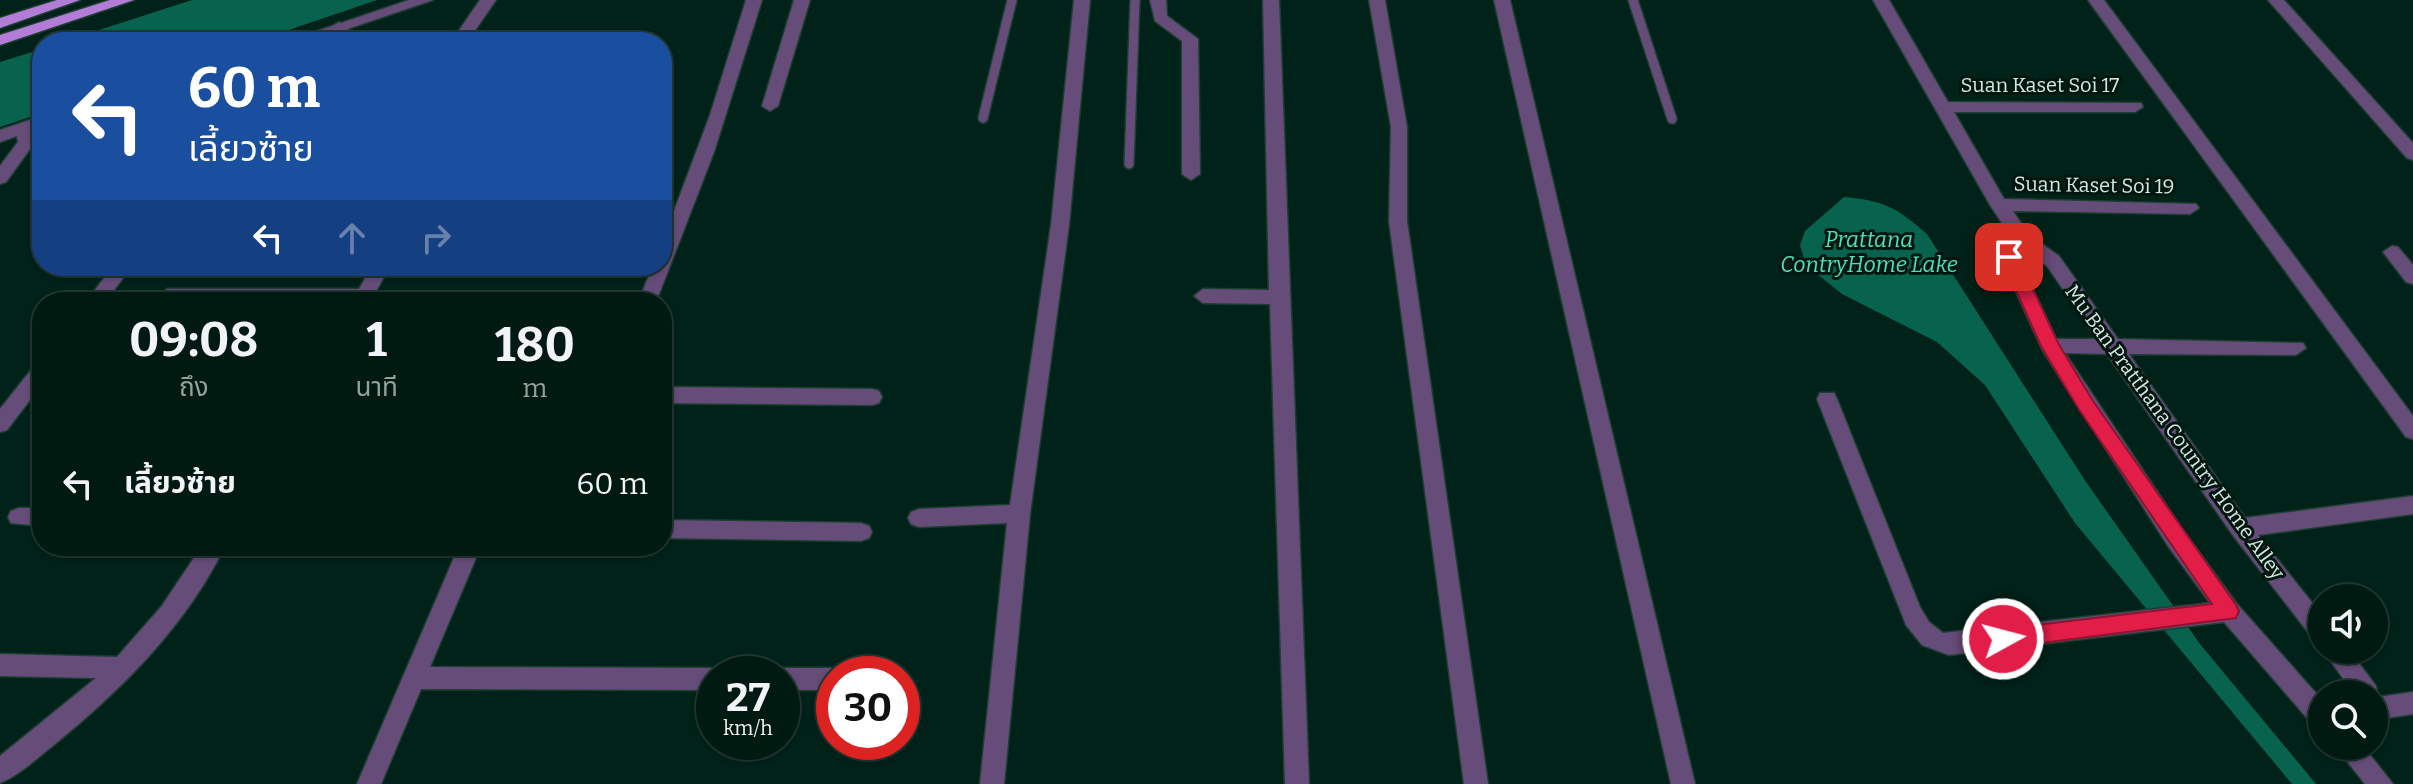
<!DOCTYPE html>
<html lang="th">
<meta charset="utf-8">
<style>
:root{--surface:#001a12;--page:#0e2720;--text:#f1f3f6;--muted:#95a19f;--line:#223832}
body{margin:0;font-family:Bitter,"Noto Sans Thai",serif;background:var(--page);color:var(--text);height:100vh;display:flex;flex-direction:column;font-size:30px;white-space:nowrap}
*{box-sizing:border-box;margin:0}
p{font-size:26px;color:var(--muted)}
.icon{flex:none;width:44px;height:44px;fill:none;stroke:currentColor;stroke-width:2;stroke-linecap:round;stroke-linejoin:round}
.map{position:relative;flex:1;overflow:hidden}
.drawer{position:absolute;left:32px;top:292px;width:640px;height:264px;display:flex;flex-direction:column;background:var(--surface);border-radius:32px;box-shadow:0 2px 6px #0004,0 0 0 2px var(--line)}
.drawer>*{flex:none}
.hud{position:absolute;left:32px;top:32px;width:640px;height:244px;border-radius:32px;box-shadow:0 2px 6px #0004,0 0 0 2px var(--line);background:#1a4fa0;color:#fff;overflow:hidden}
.tools{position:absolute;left:2308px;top:584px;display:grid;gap:16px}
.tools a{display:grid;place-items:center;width:80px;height:80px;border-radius:50%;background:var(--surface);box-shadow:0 2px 6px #0004,0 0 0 2px var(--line);font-size:40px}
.speed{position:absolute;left:696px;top:656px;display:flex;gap:16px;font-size:40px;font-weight:700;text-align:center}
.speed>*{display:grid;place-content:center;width:104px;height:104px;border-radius:50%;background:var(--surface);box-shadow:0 2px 6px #0004,0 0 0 2px var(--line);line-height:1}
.speed small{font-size:20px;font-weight:400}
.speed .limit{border:12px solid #d22;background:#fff;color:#111}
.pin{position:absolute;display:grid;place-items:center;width:68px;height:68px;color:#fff;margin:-34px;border-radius:16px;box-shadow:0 4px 12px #0006}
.me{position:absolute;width:88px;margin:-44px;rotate:83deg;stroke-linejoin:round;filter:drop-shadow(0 0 6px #0008)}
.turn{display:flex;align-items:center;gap:28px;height:168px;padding:0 24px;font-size:36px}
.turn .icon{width:104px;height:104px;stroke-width:2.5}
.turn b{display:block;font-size:56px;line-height:68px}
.lanes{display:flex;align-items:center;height:76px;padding:0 24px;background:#0003;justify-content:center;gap:40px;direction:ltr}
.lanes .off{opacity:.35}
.eta{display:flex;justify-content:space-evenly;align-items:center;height:136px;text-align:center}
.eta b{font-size:48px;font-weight:700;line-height:56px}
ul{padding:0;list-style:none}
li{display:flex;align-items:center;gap:24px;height:112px;padding:0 24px}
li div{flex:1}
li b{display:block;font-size:30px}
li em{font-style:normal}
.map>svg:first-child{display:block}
</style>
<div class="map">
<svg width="2413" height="784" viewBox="0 0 2413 784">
<rect width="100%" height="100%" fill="#002218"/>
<path fill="#08634e" d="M192,0H377L253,42H62Z
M42,49V113L0,127V62Z
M1844,197C1885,201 1896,207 1927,234L2084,479L2200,644L2316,784H2292L2075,523L1985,385L1937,342L1842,294L1806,265L1800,245L1805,231Z"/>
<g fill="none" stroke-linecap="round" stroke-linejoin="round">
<g stroke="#1e3e34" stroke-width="12">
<path id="service" d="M1633,0L1672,119
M983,118L1012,0
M1129,164L1135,0"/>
</g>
<g stroke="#1e3e34" stroke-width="3">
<path id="minor" d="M480,0H496L467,42H451Z
M746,0H762L714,152L656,302H638L653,266H662V243L710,115Z
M794,0H810L778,106L770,111L762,106Z
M1074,0H1090L1069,225L1030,514L1004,784H980L1007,523L919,527L911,524L908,518L911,512L919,509L1010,505L1051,225Z
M1150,0H1166L1167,16L1198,39L1200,174L1191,180L1182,174V41L1155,21Z
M1263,0H1279L1309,784H1285L1270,304L1203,303L1194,296L1203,289L1269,290Z
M1369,0H1385L1407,127V221L1488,784H1464L1389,221L1391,127Z
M1494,0H1510L1695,784H1671Z
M1873,0H1889L1948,102L2141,103L2143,107L2135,112H1954L2004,199L2196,204L2199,208L2190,214L2013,211L2028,234L2059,256L2118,339L2303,343L2306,348L2296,355L2129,354L2245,518L2413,496V514L2258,535L2322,615V643L2314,640L2232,534L2107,354L2065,353L2184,532L2237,604L2322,700V729L2314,726L2224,622L1949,655L1922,645L1906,625L1817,399L1820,393H1834L1837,399L1920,607L1929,622L1943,633L2210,603L2168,546L2043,351L2000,257L2012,238L1990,205ZM2024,249L2047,266L2097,339H2056L2018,257Z
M2088,0H2104L2413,416V439L2406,437Z
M2268,0H2284L2413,143V160L2407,158Z
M339,22L363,42H346L331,27Z
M23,122L31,127L35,142L6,182L0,184V166L18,142L15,127Z
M2392,246L2398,247L2413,265V284L2406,282L2383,252Z
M113,266H132L105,302H86Z
M372,266H390L370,302H164L158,296L167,289H359Z
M42,362V384L7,430L0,432V409L35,365Z
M662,387L872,389L879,391L882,397L879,403L872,405L662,403Z
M19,508H42V526L11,523L8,517L11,511Z
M662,520L861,523L869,526L872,532L869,538L861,541L662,538Z
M202,546H225C186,626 122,689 55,744C38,757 20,775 0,783V756L96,678L0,676V654L117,657L161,607Z
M459,546H481L430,667L714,668L724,674H714V690L421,689L381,784H357Z
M2323,650H2349L2376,686L2378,697L2413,692V714L2374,720V694H2354Z
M782,668H834L844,674H834V690H782V674H772Z
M2335,746H2363L2393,784H2365Z"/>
</g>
<g stroke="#1e3e34" stroke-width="3">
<path id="tertiary" d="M409,0H433L309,42H285Z
M42,116V127L0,142V130Z"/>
</g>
<g stroke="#1e3e34" stroke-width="3">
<path id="primary" d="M57,0H80L0,28V18Z
M110,0H134L0,45V35Z"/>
</g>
<use href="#service" stroke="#664c78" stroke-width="9"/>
<use href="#minor" fill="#664c78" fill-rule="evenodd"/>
<use href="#tertiary" fill="#664c78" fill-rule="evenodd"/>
<use href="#primary" fill="#b37cd7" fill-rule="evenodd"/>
</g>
<path fill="#e11d48" stroke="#92132f" stroke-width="2" d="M2009,251L2018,257L2058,343L2093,401L2236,605L2239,611L2236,618L2003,648L1996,645L1993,639L1996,632L2003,629L2212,604L2080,411L2041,346L2001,257Z"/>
<g text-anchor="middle" stroke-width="6" stroke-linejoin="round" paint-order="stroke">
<g font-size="20" fill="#d4e7e0" stroke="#001710">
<text x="2040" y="92">Suan Kaset Soi 17</text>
<text transform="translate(2094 185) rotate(1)" y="7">Suan Kaset Soi 19</text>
<text transform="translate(2175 432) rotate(54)" y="7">Mu Ban Pratthana Country Home Alley</text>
</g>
<g font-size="22" font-style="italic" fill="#4fe0b8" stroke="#001710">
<text x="1869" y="247">Prattana<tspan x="1869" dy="25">ContryHome Lake</tspan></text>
</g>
</g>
</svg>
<div class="tools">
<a><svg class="icon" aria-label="sound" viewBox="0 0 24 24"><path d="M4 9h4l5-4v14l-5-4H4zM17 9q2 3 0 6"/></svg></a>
<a><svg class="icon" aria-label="search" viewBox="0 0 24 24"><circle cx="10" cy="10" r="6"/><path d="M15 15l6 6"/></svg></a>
</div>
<div class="speed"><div>27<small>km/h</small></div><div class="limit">30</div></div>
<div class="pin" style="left:2009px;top:257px;background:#d93025"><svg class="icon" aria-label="arrive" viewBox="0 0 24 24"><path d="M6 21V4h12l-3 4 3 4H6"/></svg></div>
<svg class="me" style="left:2003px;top:639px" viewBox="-20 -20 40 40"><circle r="17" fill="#e11d48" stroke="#fff" stroke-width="3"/><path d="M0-11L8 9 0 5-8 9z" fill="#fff"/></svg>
<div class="hud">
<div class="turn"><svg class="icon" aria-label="left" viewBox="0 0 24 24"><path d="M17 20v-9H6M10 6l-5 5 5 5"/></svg><div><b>60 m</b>เลี้ยวซ้าย</div></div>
<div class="lanes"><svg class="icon" aria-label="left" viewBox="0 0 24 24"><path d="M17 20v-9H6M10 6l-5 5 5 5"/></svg><svg class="icon off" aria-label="ahead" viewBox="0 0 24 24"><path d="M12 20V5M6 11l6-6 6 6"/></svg><svg class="icon off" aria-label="right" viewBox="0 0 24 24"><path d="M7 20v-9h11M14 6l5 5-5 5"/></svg></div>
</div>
<section class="drawer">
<div class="eta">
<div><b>09:08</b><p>ถึง</p></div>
<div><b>1</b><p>นาที</p></div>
<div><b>180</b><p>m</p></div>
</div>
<ul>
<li><svg class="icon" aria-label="left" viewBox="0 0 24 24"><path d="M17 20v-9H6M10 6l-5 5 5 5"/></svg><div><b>เลี้ยวซ้าย</b></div><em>60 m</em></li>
</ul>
</section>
</div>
